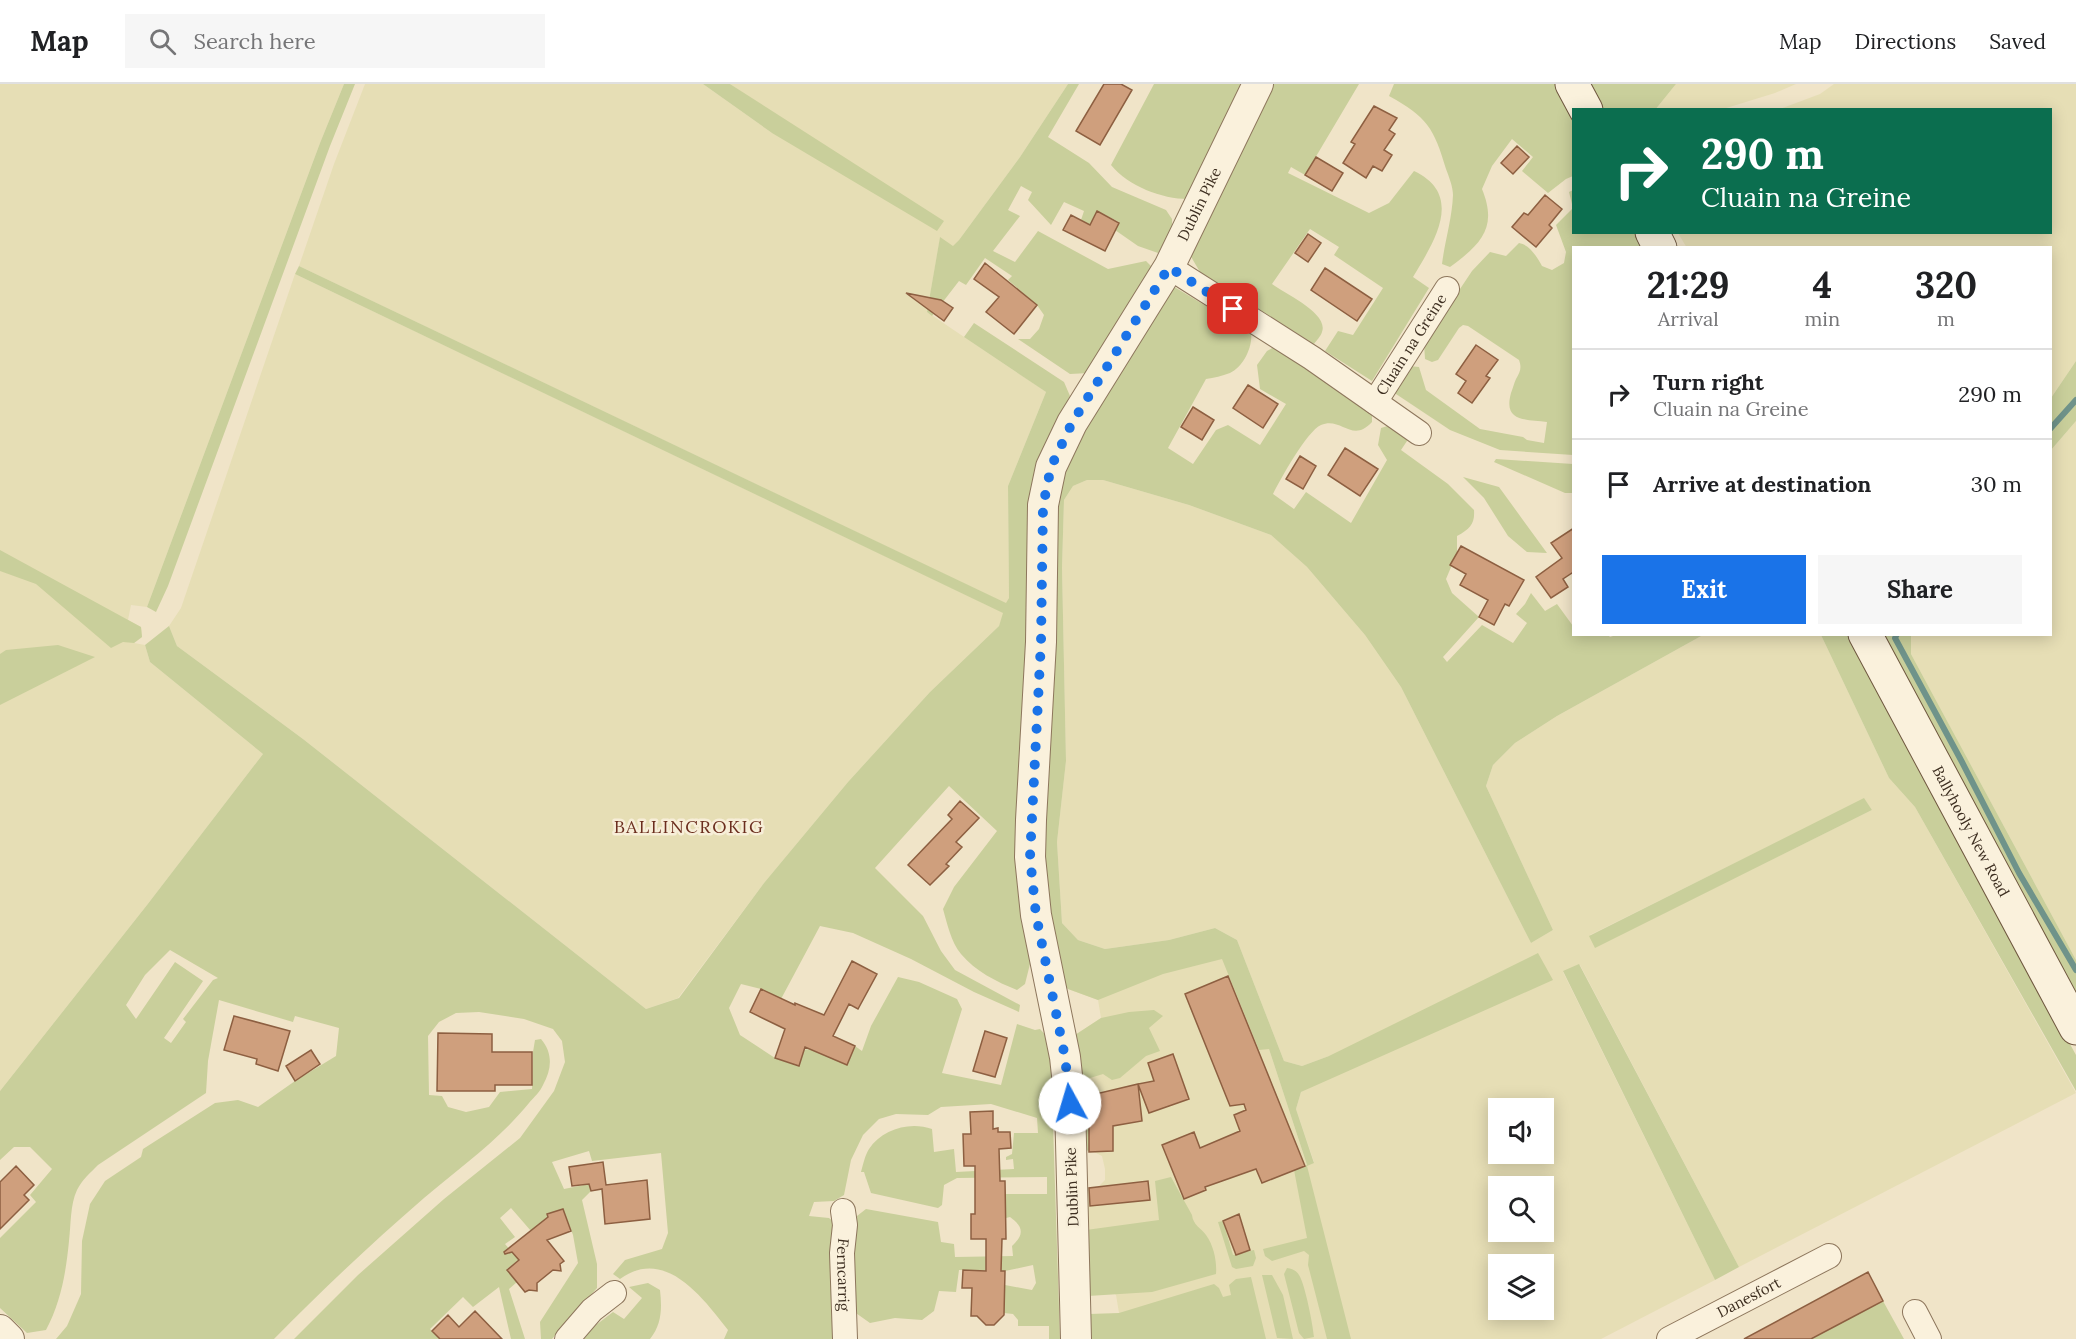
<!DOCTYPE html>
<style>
:root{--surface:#fff;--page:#f6f6f6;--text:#202124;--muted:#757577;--line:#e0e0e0;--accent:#1a73e8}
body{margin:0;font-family:Lora,serif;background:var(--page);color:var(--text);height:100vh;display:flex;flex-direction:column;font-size:22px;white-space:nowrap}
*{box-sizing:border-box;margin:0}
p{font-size:20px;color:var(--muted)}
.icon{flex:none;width:33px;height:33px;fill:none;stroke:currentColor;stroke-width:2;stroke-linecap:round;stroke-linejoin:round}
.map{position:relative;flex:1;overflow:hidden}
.side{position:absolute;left:1572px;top:162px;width:480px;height:390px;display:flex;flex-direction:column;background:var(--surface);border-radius:0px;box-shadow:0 3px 15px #0003}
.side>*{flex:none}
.banner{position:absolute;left:1572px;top:24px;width:480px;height:126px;border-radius:0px;box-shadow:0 3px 15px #0003;background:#0b6e4f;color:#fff;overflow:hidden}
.tools{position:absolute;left:1488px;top:1014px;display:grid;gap:12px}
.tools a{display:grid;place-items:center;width:66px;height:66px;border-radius:0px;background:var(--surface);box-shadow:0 3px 15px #0003;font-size:30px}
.pin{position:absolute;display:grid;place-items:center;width:51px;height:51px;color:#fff;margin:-26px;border-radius:12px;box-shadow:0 3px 9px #0006}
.me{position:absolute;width:66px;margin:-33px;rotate:354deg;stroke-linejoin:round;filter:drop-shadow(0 0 4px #0008)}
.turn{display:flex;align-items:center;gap:21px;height:126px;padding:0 30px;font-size:27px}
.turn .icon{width:78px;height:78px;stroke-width:2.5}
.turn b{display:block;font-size:42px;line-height:51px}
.eta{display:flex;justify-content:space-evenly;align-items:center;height:102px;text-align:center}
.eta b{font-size:36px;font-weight:700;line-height:42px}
.cta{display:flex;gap:12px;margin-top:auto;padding:12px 30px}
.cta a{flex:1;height:69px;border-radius:0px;background:var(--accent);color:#fff;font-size:24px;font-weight:700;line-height:69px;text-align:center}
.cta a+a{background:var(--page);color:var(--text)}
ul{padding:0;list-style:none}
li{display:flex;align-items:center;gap:18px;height:90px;padding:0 30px;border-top:2px solid var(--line)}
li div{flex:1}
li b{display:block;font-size:22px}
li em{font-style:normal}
header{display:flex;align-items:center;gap:36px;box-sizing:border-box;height:84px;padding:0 30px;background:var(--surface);border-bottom:2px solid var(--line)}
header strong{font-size:28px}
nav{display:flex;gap:33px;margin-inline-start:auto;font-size:21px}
.search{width:420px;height:54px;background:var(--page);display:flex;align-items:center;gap:15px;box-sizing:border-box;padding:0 21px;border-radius:0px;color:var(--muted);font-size:22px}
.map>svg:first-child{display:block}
</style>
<header>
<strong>Map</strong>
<div class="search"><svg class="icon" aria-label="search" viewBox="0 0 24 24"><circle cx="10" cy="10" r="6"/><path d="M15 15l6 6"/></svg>Search here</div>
<nav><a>Map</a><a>Directions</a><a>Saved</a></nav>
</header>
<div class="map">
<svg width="2076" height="1255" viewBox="0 0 2076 1255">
<rect width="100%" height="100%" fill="#f0e4c8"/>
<path fill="#e6deb5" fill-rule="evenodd" d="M0,0H344L320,59L147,523L131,521L128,536L141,543L142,553L134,559L145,561L150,578L263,670L147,821L0,1007Z
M365,0H703L772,49L783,36L730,0H1068L1020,73L959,156L953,163L940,154L927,228L1046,308L1008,402L1009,514L1007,520L299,182L334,80Z
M1676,0H1796L1775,9L1723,25L1655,26Z
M1834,0H2076V277L2051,314L2050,164H1687L1678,149L2050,148V26L1780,25L1820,10Z
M295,190L1004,529L999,542L930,608L848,698L764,799L678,914L646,925L303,655L177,562L169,542L181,524Z
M2076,337V876L1911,570V551L2050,550L2051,366Z
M1087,396H1103L1189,421L1271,451L1307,483L1365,551L1401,603L1531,859L1553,846L1486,702L1493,681L1515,659L1557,632L1703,551H1821L1889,694L1915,723L2076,1009L1739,1183L1580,881L1563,888L1715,1196L1601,1255H1091L1095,1254L1119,1229L1116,1211L1091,1186L1085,1104L1098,1103L1105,1096V1085L1102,1072L1094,1068H1089L1085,1064L1075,951L1101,934L1098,916L1068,905L1224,863L1269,965L1307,1081L1314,1078L1296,1025L1301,1008L1316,1000L1329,972L1302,982L1284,977L1237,856L1215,844L1169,856L1105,865L1078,856L1062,839L1057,758L1066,677L1062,484L1064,416L1073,402ZM1864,715L1872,726L1595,863L1590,851ZM1498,1024H1544V1070H1498ZM1498,1102H1544V1148H1498ZM1498,1180H1544V1226H1498Z"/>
<path fill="#c9cf9b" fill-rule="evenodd" d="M344,0H355L330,62L168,502L156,528L147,523L320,59Z
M703,0H730L944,137L937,147L772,49Z
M1068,0H1079L1048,53L1089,79L1112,103L1166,126L1172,135V144L1158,169L1138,162L1115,146L1119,138L1097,127L1090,141L1081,136L1084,127L1064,118L1051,141L1028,116L1032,108L1021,102L1008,126L1020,132L993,167L1015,178L1038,147L1108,185L1146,177L1153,184L1089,289L1070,290L1018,255H1030L1039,245L1044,231L1037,221L1008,196L1012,192L985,174L966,201L959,197L932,232L927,228L940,153L953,162L959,156L1020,73Z
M1154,0H1248L1188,115C1162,115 1128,102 1111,81Z
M1268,0H1359L1305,91L1291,83L1288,89L1369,129L1389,119L1414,87C1465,111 1434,158 1413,193L1429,204L1372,297L1325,267L1338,247L1353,251L1383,204L1334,171L1339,163L1310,145L1272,200C1285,210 1329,229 1322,248C1321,252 1316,257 1314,260L1200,188L1190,171Z
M1394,0H1557L1573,29V92L1566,95L1548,109L1522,87L1533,73L1512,55L1492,82L1482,105C1498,144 1481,160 1450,183L1442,180C1445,156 1452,135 1453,111C1453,103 1449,93 1446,85C1434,44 1427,33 1389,12Z
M1585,0H1676L1655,26L1599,25Z
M1573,106L1574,148L1638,149L1645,163L1574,164L1573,371L1500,366L1450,346L1393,308L1409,282L1419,283L1426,306L1480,345L1523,353L1527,356L1544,359L1547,338C1525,335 1503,338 1511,309C1513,304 1514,299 1516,295C1520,288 1522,284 1519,276L1468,242L1463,241L1459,244L1438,276L1432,278L1425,275L1424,259L1472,187L1490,168L1506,172L1519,159C1530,161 1537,173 1542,182L1552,186L1564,179L1566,168L1556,141L1573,124L1569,108Z
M299,182L1006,519L1009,514L1008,402L1046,308L964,253L974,239L1064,298L1070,312L1051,349L1024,824L1030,880L1025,900L1017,906C997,898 975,887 961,870C951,858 947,839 943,825L954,803L997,747L949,702L875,784L923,832L941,867L955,886L1020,921L1019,928L974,908L911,875L853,849L820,842L781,915L761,905L741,900L729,924L740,951L775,974L798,982L804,966L810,965L847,981L855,962L862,967L871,942L898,893L919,898L957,915L962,925L942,989L1001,1001L1017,940L1035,946L1040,945L1050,956L1058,1007L1052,1010L1060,1255H1049V1242H1018V1236L1013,1230L1004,1229L1005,1201L1032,1206L1036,1199L1033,1181L1005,1187L959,1186L956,1208L939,1207L934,1227L922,1236L895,1234L870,1239L853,1227L851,1178L857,1132L866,1125L938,1138L941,1158L954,1160L955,1173L1013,1172L1012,1162C1024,1151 1024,1143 1010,1133L1006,1134L1005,1110H1047V1093L957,1094L944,1101L942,1121L938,1124L871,1109L864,1088H861C863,1081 865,1071 869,1065C882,1045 910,1037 932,1045L934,1068L954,1065L956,1088L1014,1085L1013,1075L1006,1076V1073L1012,1070L1014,1049H1038L1037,1034L991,1020L941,1023L928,1031L896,1030L879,1035L863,1051L851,1076L844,1111L834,1117L814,1118L809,1132L829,1134L836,1140L837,1255H724L728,1246C703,1214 665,1162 620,1195L613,1190L625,1176L662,1165L668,1149L661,1069L592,1077L589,1067L552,1078L564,1105L589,1100L591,1107L582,1116L597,1180V1204L552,1255H541L540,1238L578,1179L573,1151L563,1125L552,1144L531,1147L511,1124L500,1134L515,1153L505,1160L519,1176L507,1185L517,1198L509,1205L525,1255H511L499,1203L473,1223L463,1213L430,1245L440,1255H294L358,1191L444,1115L520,1054L554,1007L565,978L562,957L553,945L524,935L479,928L456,929L439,938L428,952L429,1011L442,1012L448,1023L466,1028L489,1023L500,1008L532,1005L533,968L535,956L541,955C553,969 552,985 543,1001C540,1008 534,1013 529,1019C499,1056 460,1083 424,1114C372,1159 322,1206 274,1255H56L67,1242L81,1210L82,1157L90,1120L105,1097L141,1073L143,1065L215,1019L238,1016L258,1023L295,997L336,972L339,944L295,932L293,938L219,916L208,977L206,1009L98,1081C90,1089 82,1096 77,1106C70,1121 71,1141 69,1157C66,1188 61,1218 46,1246L27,1249L0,1224V1154L36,1118L30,1111L52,1085L30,1063H14L0,1076V1007L147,821L263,670L150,578L145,561L169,542L177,562L303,655L646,925L679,914L764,799L848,698L930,608L999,542L1003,529L295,190ZM170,866L218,894L213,896L183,935L186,938L171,959L164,954L203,897L175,878L136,935L126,921L145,891Z
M1171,201L1251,249C1253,263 1243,283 1230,289C1222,292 1214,294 1206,295L1168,364L1193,380L1216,346L1228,341L1260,361L1286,320L1260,305L1257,281L1267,267L1274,263L1372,327V338C1352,360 1341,332 1321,341C1307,347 1280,396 1273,410L1294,425L1306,408L1351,439L1387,376L1378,361L1381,344L1394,340L1407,352V357L1401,366L1448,400L1474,426C1475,440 1470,445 1457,452V469L1446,495L1452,509L1479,533L1443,573L1447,578L1482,541L1513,559L1527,539L1516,530L1525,520L1531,509L1545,527L1557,520L1573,542L1574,550L1608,551L1610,553L1619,550L1703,551L1557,632L1515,659L1493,681L1486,702L1553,846L1531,859L1401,603L1365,551L1307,483L1271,451L1189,421L1103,396H1087L1073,402L1064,416L1062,484L1066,677L1057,758L1062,839L1078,856L1105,865L1169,856L1215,844L1237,856L1284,977L1302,982L1329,972L1538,869L1553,896L1301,1008L1296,1025L1314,1079L1307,1082L1351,1255H1327L1308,1181L1309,1171L1304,1167L1272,1177L1265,1172L1263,1165L1307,1154L1294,1086L1307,1081L1269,965L1259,966L1222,875L1163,890L1098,916L1068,905L1062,899L1042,817L1052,427L1069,369Z
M2076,277V337L2051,366V314Z
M1496,375L1573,380V409H1565L1494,378Z
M1463,393L1499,403L1547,469L1527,468L1508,452L1484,414Z
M0,466L141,543L142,553L134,559L123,558L111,564L36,500L0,487Z
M1821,551H1848L1920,689L2076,971V1007L1915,723L1889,694Z
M1877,551H1911V570L2076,876V923Z
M58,561L95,573L0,621V570L6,566Z
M1864,714L1872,726L1595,864L1589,852Z
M1579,880L1739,1183L1715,1196L1563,887Z
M1154,926L1163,932L1149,944L1160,967L1146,972L1120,994L1112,996L1103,990L1090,994L1089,1068L1085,1064L1075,951L1101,934L1129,928Z
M1171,1093L1192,1131C1193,1141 1201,1144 1206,1151C1214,1162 1217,1178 1216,1190L1152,1208L1088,1212L1086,1146L1159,1136L1155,1097Z
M1223,1137L1233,1171L1254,1166L1256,1174L1253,1182L1236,1185L1232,1183L1218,1138Z
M1287,1184C1292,1185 1296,1186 1299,1191C1305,1200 1313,1241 1314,1253L1304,1255L1299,1249L1284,1190Z
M1262,1191H1272L1283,1211L1293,1255L1277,1254Z
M1251,1193L1266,1255H1087L1089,1230L1119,1229L1214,1200L1219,1204L1223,1213L1231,1211L1229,1201L1236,1195Z
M648,1199L660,1206C662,1224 662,1240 650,1255H583L596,1241L613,1228L624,1235L642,1214L629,1203Z
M1883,1217L1904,1255H1811Z"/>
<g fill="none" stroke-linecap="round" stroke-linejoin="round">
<path stroke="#6f938a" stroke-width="6" d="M2050,345L2076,316
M1897,550L1895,554L1962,678L2019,789L2076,886"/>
</g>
<path fill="#cf9f7d" stroke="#8d5f41" stroke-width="1.5" d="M1104,0H1121L1132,6L1100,61L1076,47Z
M1374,22L1397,34L1389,46L1395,50L1384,66L1392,71L1382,87L1373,82L1366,94L1343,79L1355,60L1351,58Z
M1517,62L1529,73L1513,90L1501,79Z
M1316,73L1343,89L1332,107L1305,91Z
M1545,111L1562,125L1549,141L1552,144L1536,163L1512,143L1524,129L1528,131Z
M1097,127L1119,139L1105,167L1063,146L1071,131L1090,141Z
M1308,150L1321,159L1308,178L1295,169Z
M985,179L1037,221L1014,250L986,228L999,213L974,195Z
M1325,184L1372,215L1357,237L1311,206Z
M906,209L941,216L953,224L944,237Z
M1476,261L1498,276L1486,292L1490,294L1472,319L1458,309L1466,297L1456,290Z
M1248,301L1278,320L1263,344L1233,324Z
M1193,323L1214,336L1202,356L1181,343Z
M1345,364L1378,385L1360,412L1328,391Z
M1300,372L1316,382L1303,405L1286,395Z
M1574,444V492L1572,489L1563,495L1568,503L1551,514L1536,493L1562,474L1551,459Z
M1461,462L1524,496L1509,522L1505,520L1494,541L1479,533L1488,516L1460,501L1466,490L1450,481Z
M960,717L979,734L956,758L962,763L946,780L949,782L930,801L908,781L952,735L948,731Z
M852,877L877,890L858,925L849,920L833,952L855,962L847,981L805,963L799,982L775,974L785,945L750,928L761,905L795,921V919L824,931Z
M1228,892L1305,1082L1262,1099L1256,1085L1205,1103L1206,1106L1184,1115L1162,1061L1194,1048L1200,1064L1240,1047L1234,1031L1246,1026L1244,1020L1230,1022L1185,910Z
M234,932L290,947L278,987L256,980L257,975L224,966Z
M985,947L1007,954L995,993L973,987Z
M438,949L492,950V968H532V1001H495V1007H437Z
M311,966L320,980L295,997L286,982Z
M1173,970L1189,1015L1149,1029L1138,1000L1154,997L1148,979Z
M1138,1000L1142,1037L1113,1042V1067L1089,1068V1023H1095L1087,1021V1012Z
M993,1027V1045L998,1044V1048H1010L1011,1064L999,1065L1000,1097H1005L1006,1155H1002L1001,1187H1005L1004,1231L994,1241H986L977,1232H971L972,1204H962L963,1186L986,1187V1155H971V1130H975V1082H964L963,1050H971L970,1028Z
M603,1078L606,1101L647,1096L650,1135L605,1140L602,1105L591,1107L589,1100L572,1102L569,1083Z
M16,1082L34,1101L24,1111L29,1116L0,1145V1098Z
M1148,1097L1150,1116L1090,1122L1089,1104Z
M563,1125L571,1147L547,1156L564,1177L560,1180L561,1187L553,1186L537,1199V1207L529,1206L525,1208L507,1186L519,1176L512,1168L505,1170L504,1168L548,1133L547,1130Z
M1239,1130L1250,1166L1236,1171L1223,1137Z
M1868,1188L1883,1217L1845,1237L1811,1255H1744Z
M475,1227L502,1255H440L432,1247L448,1231L459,1243Z"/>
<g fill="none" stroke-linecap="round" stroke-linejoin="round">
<g stroke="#8d765c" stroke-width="26">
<g id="minor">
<path d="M1169,183L1312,274L1419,349"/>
<path id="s1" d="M1375,318L1447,205"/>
<path id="s2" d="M843,1127L845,1141L842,1169L845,1255"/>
<path d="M1915,1228L1929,1255"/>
<path d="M567,1255L592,1226L614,1209"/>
<path id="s3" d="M1669,1255L1829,1172"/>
</g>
</g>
<g stroke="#8d765c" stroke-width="32">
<g id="tertiary">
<path d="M0,1246L9,1255"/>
<path id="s4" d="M1076,1255L1070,1019L1065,973L1036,831L1030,773L1031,736L1041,558L1043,421L1051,383L1072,339L1169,183L1258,0"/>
</g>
</g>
<g stroke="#6f573f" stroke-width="35">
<g id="secondary">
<path d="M1572,0L1586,26"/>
<path d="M1652,148L1660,164"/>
<path id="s5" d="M1865,550L2076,944"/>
</g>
</g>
<use href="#minor" stroke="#faf1dc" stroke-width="24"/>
<use href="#tertiary" stroke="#faf1dc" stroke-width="30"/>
<use href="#secondary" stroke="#faf1dc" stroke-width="33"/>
</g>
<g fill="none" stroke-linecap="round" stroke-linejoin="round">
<path stroke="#1a73e8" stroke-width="10" stroke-dasharray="0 18" d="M1070,1019L1065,973L1036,831L1030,773L1041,558L1043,422L1051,383L1072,339L1169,183L1233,225"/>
</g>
<g text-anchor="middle" stroke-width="5" stroke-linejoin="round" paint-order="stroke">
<g font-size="15" fill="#3d2e20" stroke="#f7eed8">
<text dy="5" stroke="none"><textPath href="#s4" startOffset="1179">Dublin Pike</textPath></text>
<text dy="5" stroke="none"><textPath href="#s1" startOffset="68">Cluain na Greine</textPath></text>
<text dy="5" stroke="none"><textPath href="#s5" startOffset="224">Ballyhooly New Road</textPath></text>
<text transform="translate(1072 1103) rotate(-92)" y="5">Dublin Pike</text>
<text dy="5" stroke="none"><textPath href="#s2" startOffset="64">Ferncarrig</textPath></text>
<text dy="5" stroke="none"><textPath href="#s3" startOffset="90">Danesfort</textPath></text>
</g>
<g font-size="18" letter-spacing="1.5" fill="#6b2e1e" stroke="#f7eed8">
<text x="689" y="749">BALLINCROKIG</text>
</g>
</g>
</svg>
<div class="tools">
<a><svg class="icon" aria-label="sound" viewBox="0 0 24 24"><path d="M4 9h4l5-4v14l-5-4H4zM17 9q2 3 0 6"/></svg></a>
<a><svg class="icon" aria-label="search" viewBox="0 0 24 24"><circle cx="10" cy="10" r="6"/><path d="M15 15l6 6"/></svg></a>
<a><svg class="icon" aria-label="layers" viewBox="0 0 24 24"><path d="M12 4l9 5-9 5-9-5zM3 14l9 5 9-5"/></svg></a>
</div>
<div class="pin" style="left:1233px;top:225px;background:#d93025"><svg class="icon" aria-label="arrive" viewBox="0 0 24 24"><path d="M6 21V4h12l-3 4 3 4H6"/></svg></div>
<svg class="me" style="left:1070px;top:1019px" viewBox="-20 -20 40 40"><circle r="19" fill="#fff"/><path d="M0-13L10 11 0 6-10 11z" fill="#1a73e8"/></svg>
<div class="banner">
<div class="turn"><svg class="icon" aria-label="right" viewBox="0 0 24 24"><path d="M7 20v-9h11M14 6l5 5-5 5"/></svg><div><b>290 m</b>Cluain na Greine</div></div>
</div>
<section class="side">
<div class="eta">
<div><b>21:29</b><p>Arrival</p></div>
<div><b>4</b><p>min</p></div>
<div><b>320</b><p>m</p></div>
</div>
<ul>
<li><svg class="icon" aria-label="right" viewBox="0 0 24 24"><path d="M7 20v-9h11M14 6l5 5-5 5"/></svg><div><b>Turn right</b><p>Cluain na Greine</p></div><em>290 m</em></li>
<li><svg class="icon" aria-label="arrive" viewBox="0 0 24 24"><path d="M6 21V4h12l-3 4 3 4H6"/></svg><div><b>Arrive at destination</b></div><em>30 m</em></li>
</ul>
<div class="cta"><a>Exit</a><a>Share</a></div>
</section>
</div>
